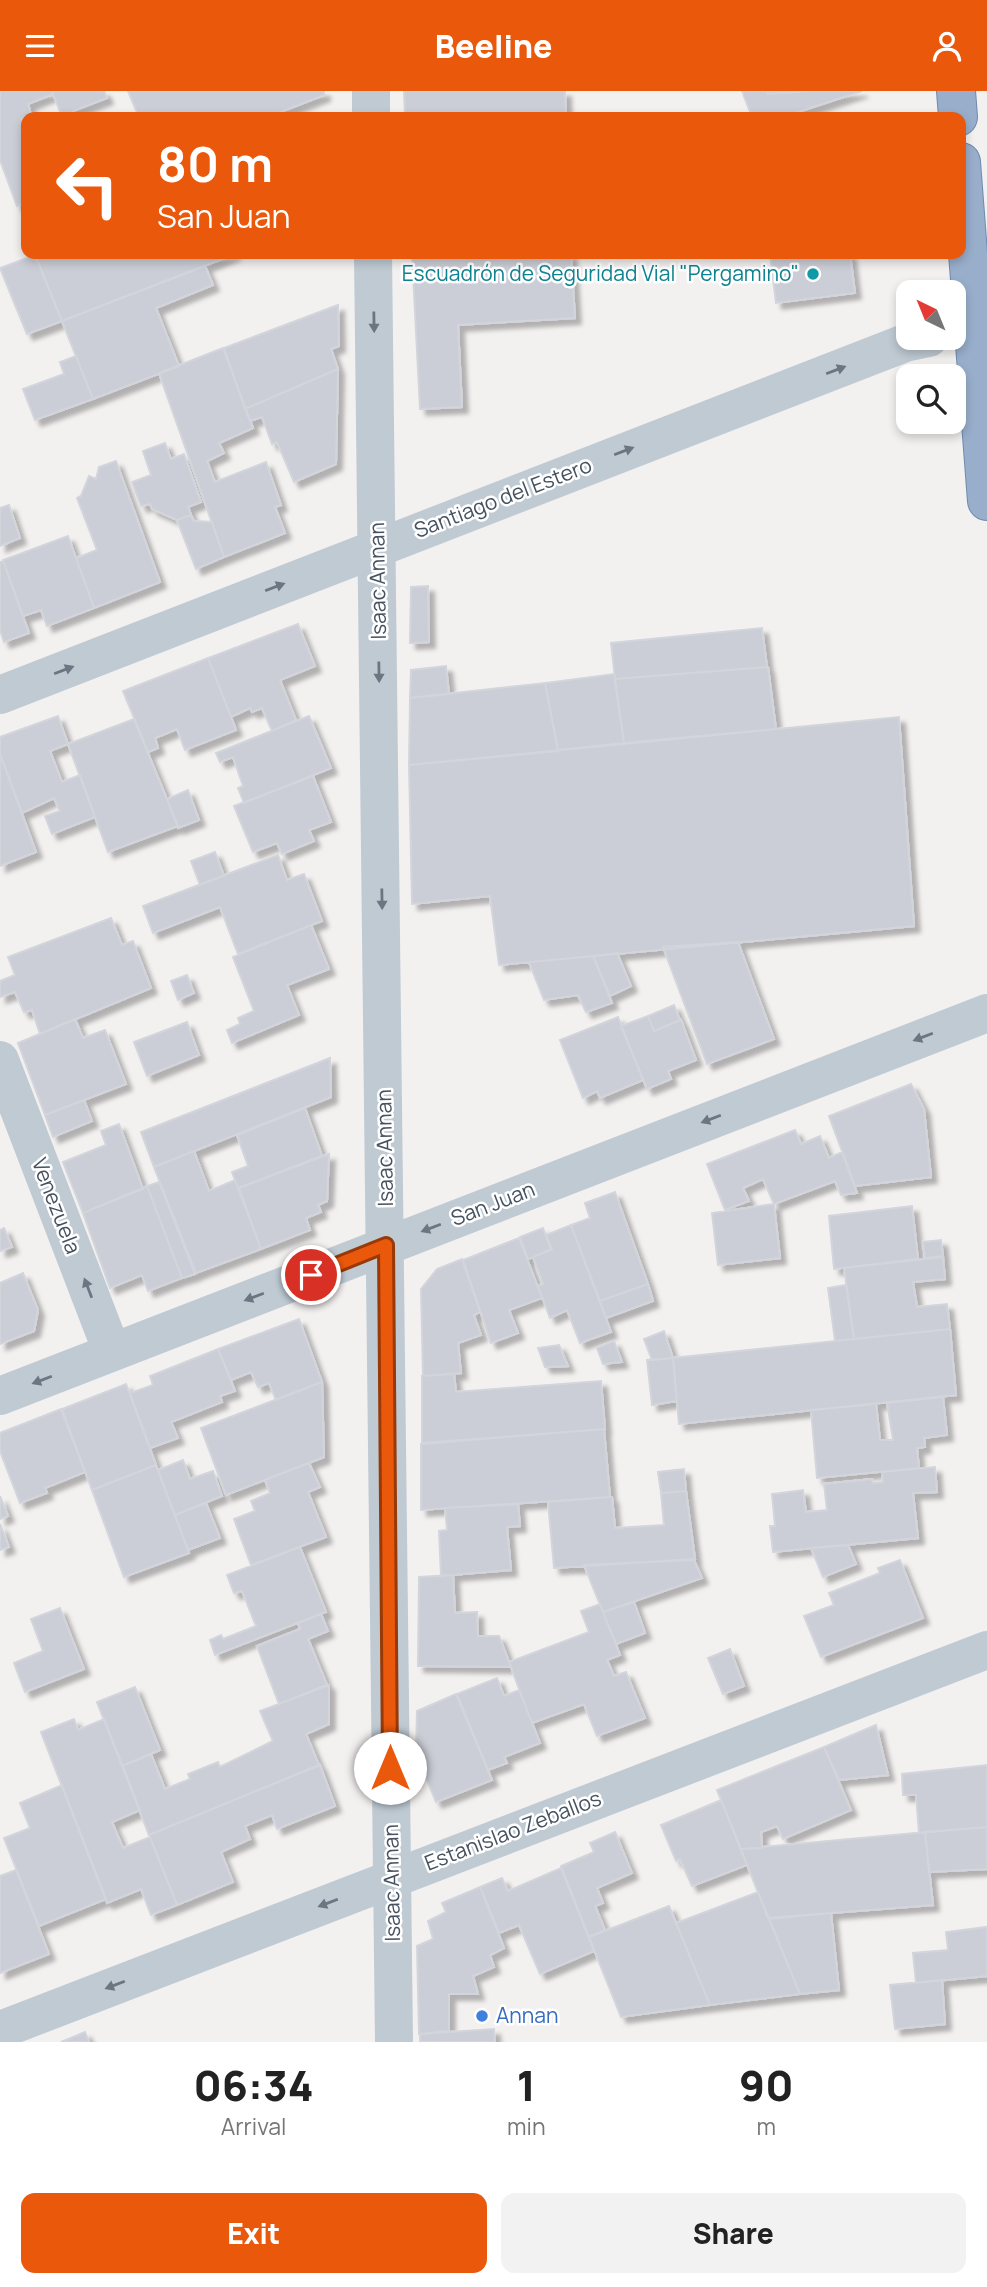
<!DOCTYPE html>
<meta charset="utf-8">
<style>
:root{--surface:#fff;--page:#f2f2f2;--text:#222;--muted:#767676;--accent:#ea580c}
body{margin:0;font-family:Manrope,sans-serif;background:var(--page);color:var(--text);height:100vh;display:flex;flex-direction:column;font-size:26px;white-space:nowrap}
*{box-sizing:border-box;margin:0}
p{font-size:23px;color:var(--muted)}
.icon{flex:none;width:38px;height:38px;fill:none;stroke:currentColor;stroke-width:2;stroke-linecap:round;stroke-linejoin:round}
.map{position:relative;height:1951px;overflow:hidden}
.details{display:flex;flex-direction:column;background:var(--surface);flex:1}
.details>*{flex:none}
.banner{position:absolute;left:21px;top:21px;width:945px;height:147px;border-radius:14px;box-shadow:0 4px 10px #0003;background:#ea580c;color:#fff;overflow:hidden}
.needle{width:46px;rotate:317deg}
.buttons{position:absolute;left:896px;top:189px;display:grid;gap:14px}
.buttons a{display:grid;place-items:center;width:70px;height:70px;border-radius:14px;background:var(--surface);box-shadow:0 4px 10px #0003;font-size:35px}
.pin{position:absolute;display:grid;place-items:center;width:60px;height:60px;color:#fff;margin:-30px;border:4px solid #fff;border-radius:50%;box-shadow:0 2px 7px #0007}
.me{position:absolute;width:77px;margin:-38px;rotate:0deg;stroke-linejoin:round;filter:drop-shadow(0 0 5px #0008)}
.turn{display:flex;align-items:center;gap:24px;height:147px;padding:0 21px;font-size:32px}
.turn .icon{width:91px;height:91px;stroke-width:2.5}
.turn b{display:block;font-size:49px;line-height:60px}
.eta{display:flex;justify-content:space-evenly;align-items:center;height:119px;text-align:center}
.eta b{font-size:42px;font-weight:800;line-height:49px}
.primary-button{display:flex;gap:14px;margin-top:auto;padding:14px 21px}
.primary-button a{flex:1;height:80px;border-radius:14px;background:var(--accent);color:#fff;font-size:28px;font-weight:800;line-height:80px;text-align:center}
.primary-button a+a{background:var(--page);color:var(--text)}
header{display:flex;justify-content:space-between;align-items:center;height:91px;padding:0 21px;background:var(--accent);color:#fff;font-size:32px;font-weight:800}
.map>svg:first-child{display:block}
</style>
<header><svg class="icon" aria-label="menu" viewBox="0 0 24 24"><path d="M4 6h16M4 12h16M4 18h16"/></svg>Beeline<svg class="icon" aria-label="person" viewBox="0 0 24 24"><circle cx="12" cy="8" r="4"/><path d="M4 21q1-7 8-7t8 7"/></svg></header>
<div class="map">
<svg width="987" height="1951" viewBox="0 0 987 1951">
<defs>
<filter id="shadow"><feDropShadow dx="6" dy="6" stdDeviation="2" flood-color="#0004"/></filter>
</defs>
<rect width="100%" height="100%" fill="#f3f0f0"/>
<path fill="#cbced6" stroke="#d3d5dc" stroke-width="2" filter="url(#shadow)" d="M0,0H51L53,3L28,13L31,23L21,28L26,42V111L17,115L0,69Z
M52,0H104L107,7L73,20L76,26H62Z
M128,0H324V4L268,26H139Z
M404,0H565L566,26H405Z
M742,0H862L783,26H752Z
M767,0H811L768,3Z
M35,163H235L62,230Z
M412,163H571L575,227L458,234L462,316L420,318Z
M770,163H850L855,202L776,212Z
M35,164L62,230L27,243L0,177Z
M205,175L213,194L156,217L179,275L93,308L62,230Z
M338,214L339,255L331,258L338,278L245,318L224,257Z
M223,257L253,337L219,352L224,362L207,370L215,391L266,371L281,414L275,416L285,442L224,466L159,282Z
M76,265L93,308L35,329L23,298L64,283L60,271Z
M338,278L336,373L294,391L277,351L272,353L262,326L250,330L245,318Z
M165,352L171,368L184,363L201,411L188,416L191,424L177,429L152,418L150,413L141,415L132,391L151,384L143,360Z
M116,370L160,491L94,517L76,467L97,459L77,407L81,405L89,385L96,388L99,376Z
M9,414L20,447L0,455V417Z
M191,424L194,430L212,431L224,466L196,478L177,429Z
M68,445L94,517L47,535L41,519L23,525L3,469Z
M3,470L29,542L4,551L0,539V471Z
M428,495L429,551L410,552L411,496Z
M298,533L315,575L280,589L296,629L272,640L262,617L252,621L250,617L231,626L208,567Z
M762,537L767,576L615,588L611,552Z
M208,567L236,639L185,659L177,638L155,647L158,657L148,661L123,600Z
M446,575L449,603L410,607L411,579Z
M768,576L776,638L624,652L615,588Z
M614,583L624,652L558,659L545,592Z
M545,592L558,660L409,674L410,607Z
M58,625L68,653L50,660L62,691L80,684L95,726L52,743L45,725L60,720L54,707L22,722L0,663V646Z
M309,625L331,677L244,712L238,697L243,695L233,666L220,671L216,662Z
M899,626L914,835L499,874L490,805L412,813L409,674Z
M134,628L178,735L108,761L68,653Z
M0,663L36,761L0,775Z
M313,685L331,731L309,739L314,750L282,763L277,752L253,761L234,715Z
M188,699L199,729L178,737L167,708Z
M215,761L224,785L200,794L191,770Z
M278,764L287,789L304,783L322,830L238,863L220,816L153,842L143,815Z
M111,827L122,854L133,850L151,897L40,943L32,919L24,921L15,901L0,906V890L15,884L8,866Z
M311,834L329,878L287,894L299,924L232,952L227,939L240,933L238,927L254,920L233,866Z
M738,851L774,948L707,973L663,856Z
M617,862L631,895L610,905L593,865Z
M593,865L612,912L586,921L578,904L544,909L529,871Z
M187,884L194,902L178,909L171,890Z
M674,914L680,929L654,940L648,925Z
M648,925L654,940L681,929L696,969L668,980L671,988L647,998L621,935Z
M618,926L643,989L600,1007L597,1000L583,1007L560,949Z
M75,928L83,947L105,939L126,993L45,1024L18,952Z
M187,931L199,964L147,985L134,951Z
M330,967L331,1006L154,1076L141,1041Z
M911,993L924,1018L931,1086L855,1095L829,1025Z
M84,1009L92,1030L53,1046L45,1024Z
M305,1017L322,1065L238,1097L232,1081L248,1075L237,1044Z
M119,1033L143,1098L83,1122L63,1071L106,1054L101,1040Z
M795,1039L801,1053L820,1045L829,1067L842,1061L857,1102L841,1104L835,1090L774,1113L763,1088L743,1097L749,1110L725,1119L707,1073Z
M194,1060L209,1100L235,1089L261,1158L196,1182L154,1076Z
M329,1063L327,1110L318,1114L321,1121L306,1127L310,1139L261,1158L239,1097Z
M159,1091L195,1183L182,1187L147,1095Z
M147,1095L182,1187L148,1200L142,1184L110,1197L83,1122Z
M615,1101L648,1193L600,1210L571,1134L590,1127L585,1112Z
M774,1113L780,1167L718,1174L712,1122Z
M912,1115L918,1168L834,1178L829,1125Z
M571,1134L611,1241L580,1252L567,1219L550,1227L538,1195L543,1193L533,1166L552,1158L546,1144Z
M4,1137L12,1156L0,1160V1139Z
M543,1137L551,1159L528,1168L520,1146Z
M519,1147L542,1207L509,1219L518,1242L491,1252L463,1169Z
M941,1149L943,1165L925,1167L923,1151Z
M943,1166L945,1188L913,1191L917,1216L947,1213L950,1238L854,1248L844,1177Z
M462,1168L480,1221L474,1224L481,1244L458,1252L461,1282L423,1285L421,1198L437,1178Z
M23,1182L38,1219L34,1240L0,1253V1192Z
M648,1193L653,1210L606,1227L600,1210Z
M846,1194L854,1248L835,1250L828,1197Z
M299,1228L322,1291L276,1309L269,1292L258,1296L251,1281L231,1289L218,1258Z
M950,1238L956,1304L679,1333L673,1267Z
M664,1240L673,1267L652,1269L644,1248Z
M614,1250L622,1271L603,1273L597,1257Z
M559,1254L568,1275L545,1276L538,1257Z
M218,1258L235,1300L220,1305L222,1311L171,1331L178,1347L150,1357L130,1302L153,1294L150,1285Z
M673,1267L677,1310L652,1314L647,1269Z
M454,1283L456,1301L601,1290L605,1338L422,1352V1285Z
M322,1291L324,1366L226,1404L201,1337Z
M126,1293L156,1374L92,1399L62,1318Z
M943,1306L947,1344L924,1347L925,1356L917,1357L919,1377L817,1387L811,1319L876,1313L880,1349H893L887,1312Z
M61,1318L85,1381L45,1397L47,1402L20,1412L0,1360V1342Z
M604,1338L610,1406L421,1419V1353Z
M183,1369L190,1388L213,1380L222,1405L175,1424L158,1379Z
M309,1372L320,1396L308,1401L326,1446L251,1474L234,1428L255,1420L251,1410L270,1402L265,1389Z
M156,1374L189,1462L124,1486L92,1399Z
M935,1376L937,1401L913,1402L918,1447L773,1461L770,1435H775L772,1403L803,1399L806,1421L827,1419L824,1393L872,1388L873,1392L883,1391L882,1381Z
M684,1378L686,1400L661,1402L658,1381Z
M686,1400L695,1468L554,1477L548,1411L612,1406L615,1437L664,1434L661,1402Z
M0,1405L8,1425L0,1428Z
M206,1412L220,1447L188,1459L175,1424Z
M518,1413L520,1435L507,1436L511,1479L441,1485L439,1440L447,1439L445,1417Z
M0,1433L9,1456L0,1459Z
M848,1454L856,1473L823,1486L811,1457Z
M300,1456L326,1521L215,1564L210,1549L221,1544L223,1548L256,1535L242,1500L234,1502L227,1484Z
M694,1469L702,1487L603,1521L584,1474Z
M900,1469L923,1527L821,1566L804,1525L834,1514L829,1502L880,1482L878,1477Z
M453,1484L455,1522L477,1521L478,1545H499L511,1576L418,1575L419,1486Z
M634,1511L645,1542L616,1553L603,1521Z
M600,1513L620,1564L607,1569L614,1585L626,1581L645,1627L597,1645L584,1613L532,1632L509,1571L589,1541L581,1520Z
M60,1517L84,1578L25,1601L14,1572L43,1560L31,1528Z
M321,1523L328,1540L308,1548L327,1594L279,1613L257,1555L300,1538L298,1532Z
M730,1558L744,1595L723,1603L708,1567Z
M497,1587L504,1605L519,1599L540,1652L504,1666L507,1672L488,1679L457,1603Z
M329,1594V1633L306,1643L319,1674L149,1744L122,1675L151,1663L165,1698L190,1688L188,1683L218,1671L220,1676L273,1650L260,1620Z
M135,1596L160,1659L122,1675L97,1611Z
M456,1603L492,1689L436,1711L416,1662L417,1620Z
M74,1628L78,1639L104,1628L140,1719L112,1731L123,1757L150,1746L177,1814L151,1824L141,1798L107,1812L41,1641Z
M876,1634L888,1684L839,1689L824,1656Z
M824,1656L851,1719L783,1748L777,1735L761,1741L762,1757L741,1758L717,1699Z
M320,1674L335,1715L277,1738L272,1724L245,1735L250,1748L221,1761L233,1791L177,1814L149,1744Z
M987,1674V1736L919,1742L916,1704H903L902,1683Z
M62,1694L106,1808L39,1835L4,1747L30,1737L20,1712Z
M721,1709L747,1774L692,1795L680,1768L676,1770L661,1734Z
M987,1736V1778L929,1781L925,1741Z
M615,1741L632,1782L597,1797L603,1812L595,1815L605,1839L589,1846L561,1775L594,1761L590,1752Z
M925,1741L933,1814L768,1827L741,1758Z
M561,1777L594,1860L540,1883L519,1834L499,1842L480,1796L502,1787L508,1800Z
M16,1779L49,1863L0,1882V1785Z
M480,1796L504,1857L490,1864L494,1876L473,1885L478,1903H449V1940L419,1943L417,1855L433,1848L428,1830L446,1821L442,1812Z
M758,1801L800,1903L710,1914L676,1832Z
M669,1815L710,1914L621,1926L589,1846Z
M831,1822L839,1899L800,1903L769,1828Z
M987,1836V1885L916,1892L913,1862L948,1859L946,1841Z
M942,1889L945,1933L895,1938L890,1894Z
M494,1938L495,1951H420V1943Z
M85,1941L89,1951H61Z"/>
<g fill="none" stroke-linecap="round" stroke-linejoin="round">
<g stroke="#6e8ab0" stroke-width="40">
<path id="trunk" d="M956,0L958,26
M961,71L987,410"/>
</g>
<path stroke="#bfcad3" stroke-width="38" d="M371,0V26
M373,163L394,1951
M0,604L905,252L929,247
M0,969L112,1261
M0,1305L987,922
M0,1939L987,1559"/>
<use href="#trunk" stroke="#98aecb" stroke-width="38"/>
</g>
<defs><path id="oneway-solid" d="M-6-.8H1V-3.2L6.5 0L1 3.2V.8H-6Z" transform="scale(1.75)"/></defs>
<g fill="#6a7682">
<use href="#oneway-solid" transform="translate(374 231) rotate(89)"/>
<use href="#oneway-solid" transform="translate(836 279) rotate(-21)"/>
<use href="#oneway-solid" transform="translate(624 360) rotate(-21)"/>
<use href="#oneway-solid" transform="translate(275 496) rotate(-21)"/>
<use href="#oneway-solid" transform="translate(64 579) rotate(-21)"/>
<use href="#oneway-solid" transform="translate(379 581) rotate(89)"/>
<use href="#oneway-solid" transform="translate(382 808) rotate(89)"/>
<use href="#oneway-solid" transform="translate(923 946) rotate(159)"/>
<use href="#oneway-solid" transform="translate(711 1028) rotate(159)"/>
<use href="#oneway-solid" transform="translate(431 1137) rotate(159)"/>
<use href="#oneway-solid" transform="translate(88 1197) rotate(-111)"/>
<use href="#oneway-solid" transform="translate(254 1206) rotate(159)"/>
<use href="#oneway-solid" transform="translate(42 1289) rotate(159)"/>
<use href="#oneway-solid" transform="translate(328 1812) rotate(159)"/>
<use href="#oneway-solid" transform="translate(115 1894) rotate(159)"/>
</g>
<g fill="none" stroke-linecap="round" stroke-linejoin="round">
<g stroke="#983908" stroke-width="18">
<path id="route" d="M311,1184L386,1154L390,1677"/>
</g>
<use href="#route" stroke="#ea580c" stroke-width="12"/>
</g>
<circle fill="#0f9aa8" stroke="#fff" stroke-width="2.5" cx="813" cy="183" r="7"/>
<circle fill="#3f7fe0" stroke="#fff" stroke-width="2.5" cx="482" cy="1925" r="7"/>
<g text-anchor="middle" stroke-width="5" stroke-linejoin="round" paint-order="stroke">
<g font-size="21" fill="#0d838f" stroke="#fff" text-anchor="end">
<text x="799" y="190">Escuadrón de Seguridad Vial "Pergamino"</text>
</g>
<g font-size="21" fill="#465260" stroke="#fff">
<text transform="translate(503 407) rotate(-21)" y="7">Santiago del Estero</text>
<text transform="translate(378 490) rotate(-91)" y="7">Isaac Annan</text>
<text transform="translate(385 1057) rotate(-91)" y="7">Isaac Annan</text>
<text transform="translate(493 1113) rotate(-21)" y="7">San Juan</text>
<text transform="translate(56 1115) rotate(69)" y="7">Venezuela</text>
<text transform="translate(513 1740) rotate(-21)" y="7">Estanislao Zeballos</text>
<text transform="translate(392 1792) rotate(-91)" y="7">Isaac Annan</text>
</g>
<g font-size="21" fill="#366cbe" stroke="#fff" text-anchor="start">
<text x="496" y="1932">Annan</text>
</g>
</g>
</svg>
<div class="buttons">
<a><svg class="needle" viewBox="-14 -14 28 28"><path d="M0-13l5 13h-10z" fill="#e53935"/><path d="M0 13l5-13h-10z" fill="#767676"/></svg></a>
<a><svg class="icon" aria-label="search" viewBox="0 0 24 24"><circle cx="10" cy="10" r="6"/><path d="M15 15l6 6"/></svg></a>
</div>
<div class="pin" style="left:311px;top:1184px;background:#d93025"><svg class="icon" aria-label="arrive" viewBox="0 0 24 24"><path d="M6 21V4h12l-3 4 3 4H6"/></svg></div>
<svg class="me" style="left:390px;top:1677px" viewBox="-20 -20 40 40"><circle r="19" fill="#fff"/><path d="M0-13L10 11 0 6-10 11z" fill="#ea580c"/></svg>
<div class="banner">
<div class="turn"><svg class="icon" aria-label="left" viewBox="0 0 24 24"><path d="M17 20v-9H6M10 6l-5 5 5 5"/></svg><div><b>80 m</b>San Juan</div></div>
</div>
</div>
<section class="details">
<div class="eta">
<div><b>06:34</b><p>Arrival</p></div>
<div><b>1</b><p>min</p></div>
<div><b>90</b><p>m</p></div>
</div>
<div class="primary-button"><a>Exit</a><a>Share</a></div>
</section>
